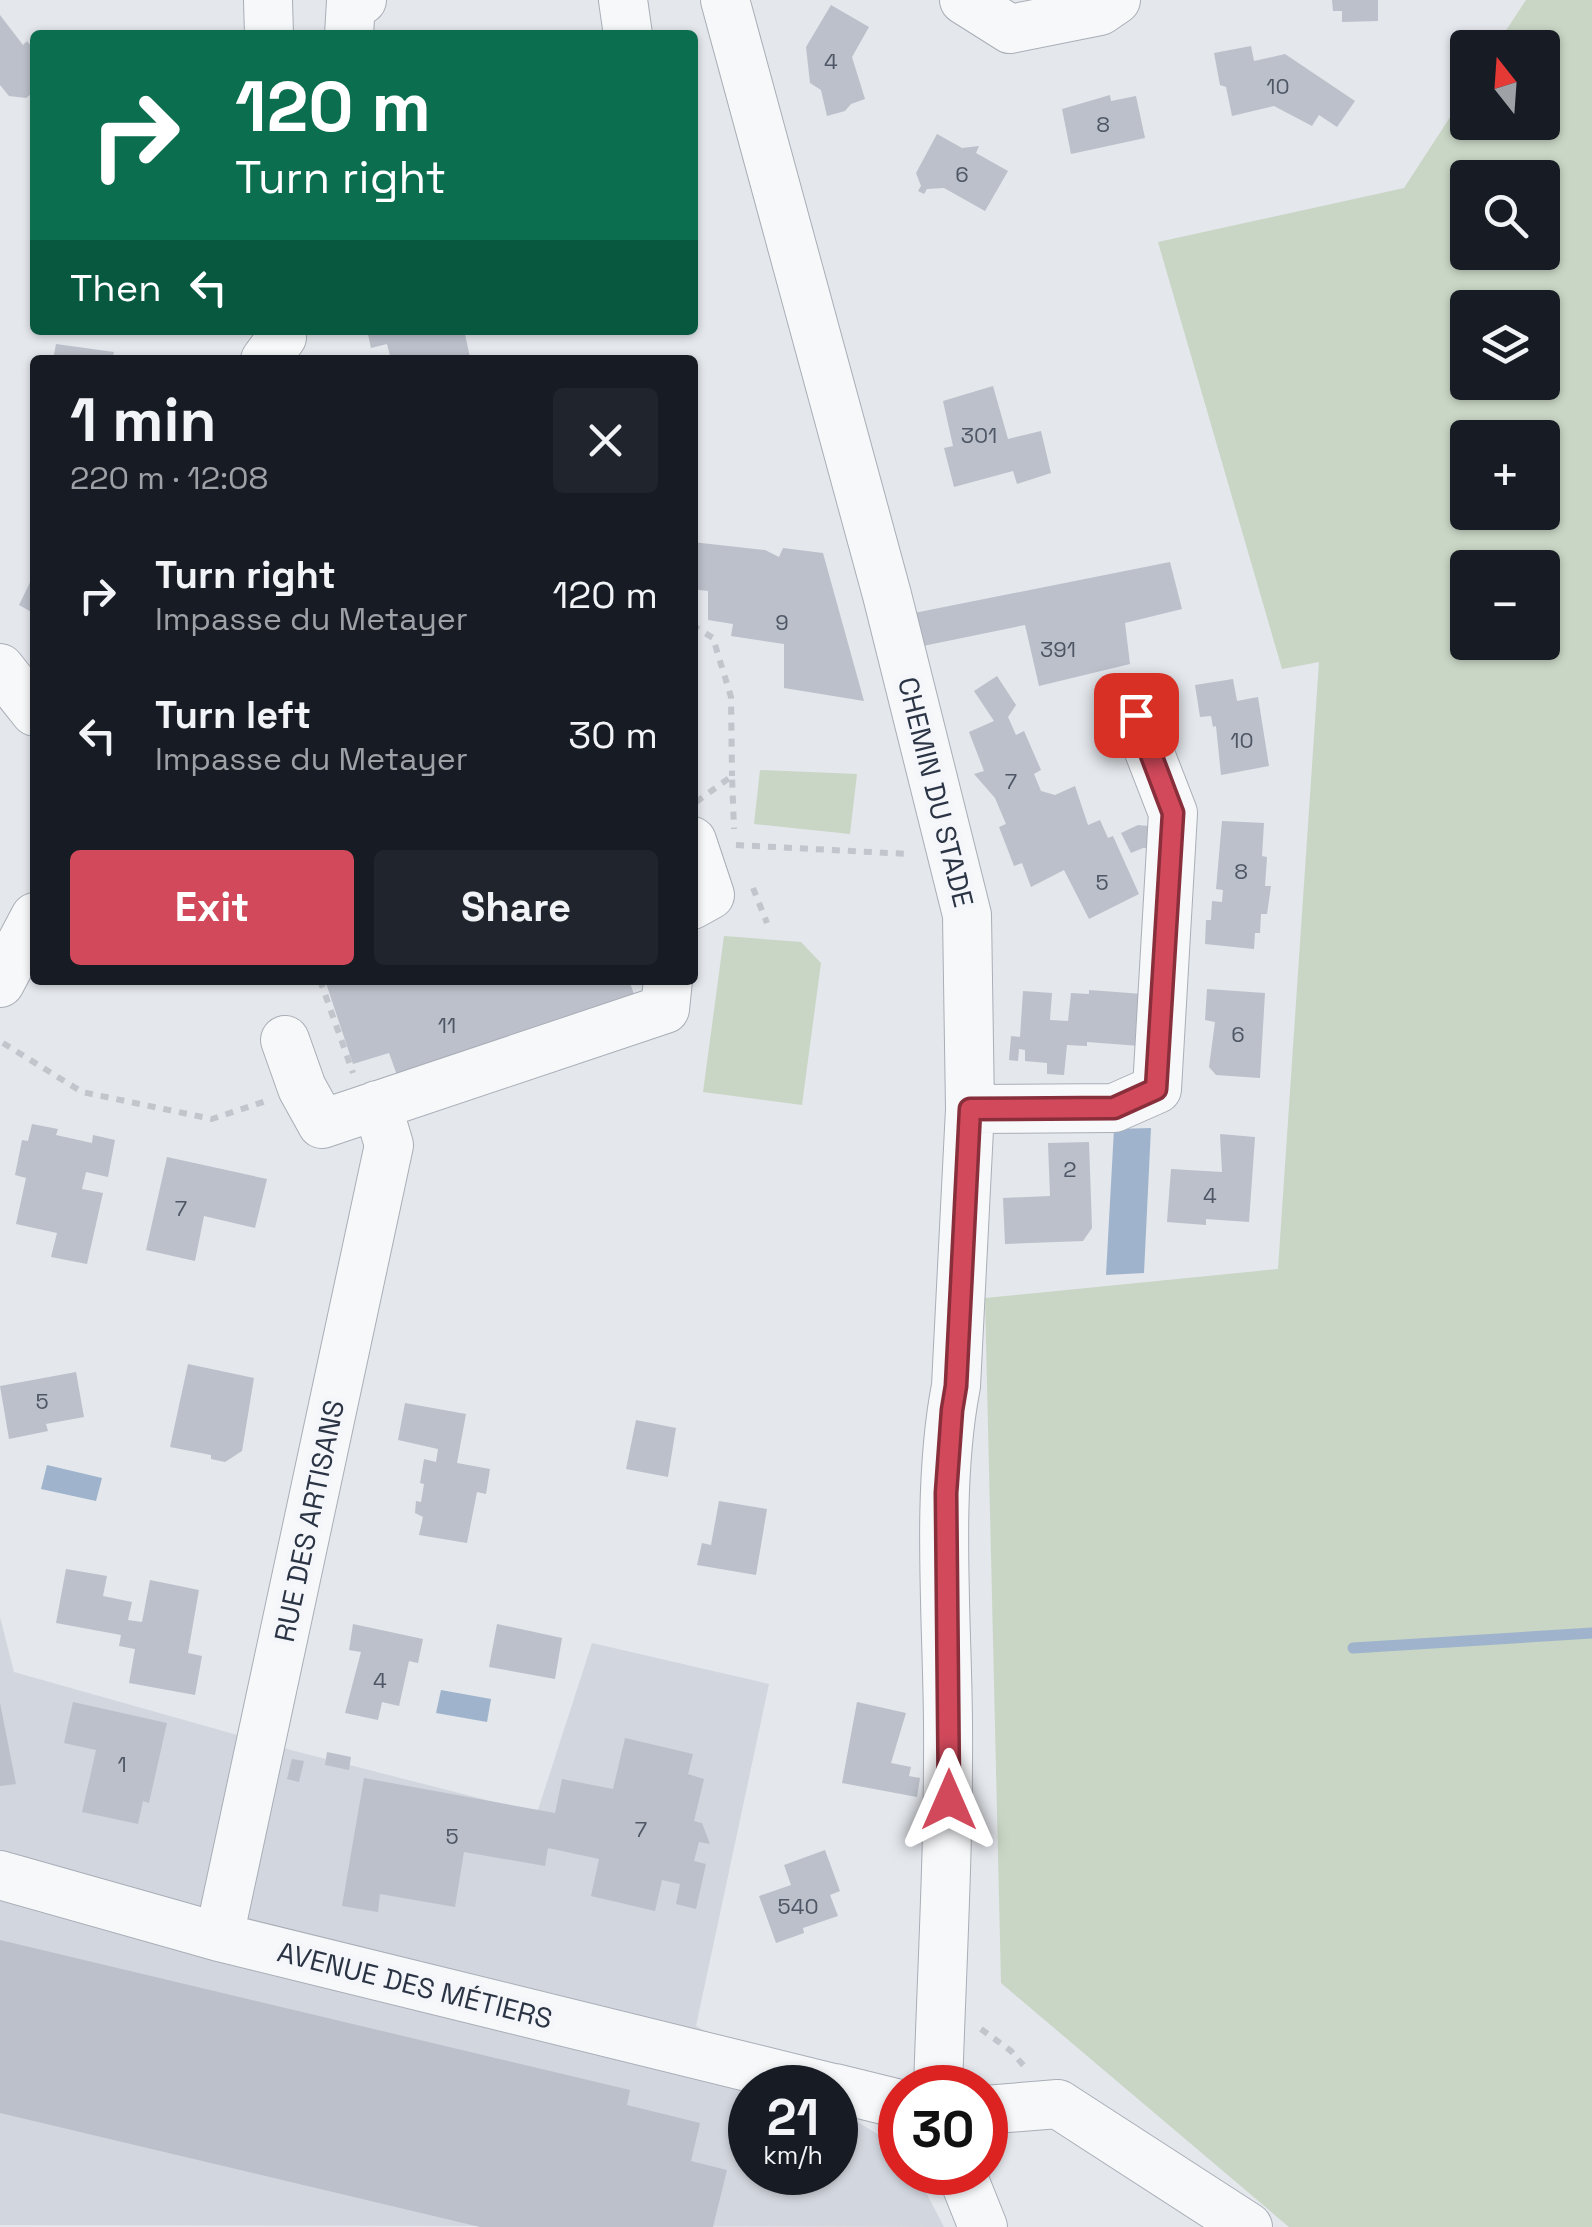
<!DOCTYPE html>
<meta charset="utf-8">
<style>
:root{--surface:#171b24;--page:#20242c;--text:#f1f3f6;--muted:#9ea1a6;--accent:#d1495b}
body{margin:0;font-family:"Space Grotesk",sans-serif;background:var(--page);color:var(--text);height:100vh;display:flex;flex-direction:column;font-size:38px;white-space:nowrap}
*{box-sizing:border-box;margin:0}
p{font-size:32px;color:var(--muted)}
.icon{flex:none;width:55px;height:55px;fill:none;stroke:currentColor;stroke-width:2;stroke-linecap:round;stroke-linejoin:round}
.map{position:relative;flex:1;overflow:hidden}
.side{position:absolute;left:30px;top:355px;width:668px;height:630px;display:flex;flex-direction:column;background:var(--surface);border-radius:10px;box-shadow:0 2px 8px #0004}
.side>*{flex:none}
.guide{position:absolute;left:30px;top:30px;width:668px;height:305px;border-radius:10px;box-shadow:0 2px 8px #0004;background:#0b6e4f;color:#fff;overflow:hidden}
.needle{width:65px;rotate:343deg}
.tools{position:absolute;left:1450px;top:30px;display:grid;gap:20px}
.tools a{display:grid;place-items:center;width:110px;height:110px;border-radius:10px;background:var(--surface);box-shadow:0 2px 8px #0004;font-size:50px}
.speed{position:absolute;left:728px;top:2065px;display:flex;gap:20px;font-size:50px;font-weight:700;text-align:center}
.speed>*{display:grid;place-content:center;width:130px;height:130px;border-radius:50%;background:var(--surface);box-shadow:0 2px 8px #0004;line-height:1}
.speed small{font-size:25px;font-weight:400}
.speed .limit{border:15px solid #d22;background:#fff;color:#111}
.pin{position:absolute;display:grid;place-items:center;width:85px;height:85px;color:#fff;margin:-42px;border-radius:20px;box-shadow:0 5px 15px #0006}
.me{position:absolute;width:110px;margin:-55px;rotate:0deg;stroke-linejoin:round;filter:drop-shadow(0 0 8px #0008)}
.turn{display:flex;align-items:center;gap:35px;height:210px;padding:0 40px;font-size:45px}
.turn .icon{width:130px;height:130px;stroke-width:2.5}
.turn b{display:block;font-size:70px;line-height:85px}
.then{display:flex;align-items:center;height:95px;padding:0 40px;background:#0003;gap:20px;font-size:38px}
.round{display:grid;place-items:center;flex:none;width:105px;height:105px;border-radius:10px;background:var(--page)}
.head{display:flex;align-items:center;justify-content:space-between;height:170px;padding:0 40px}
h1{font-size:60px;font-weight:600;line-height:75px}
.button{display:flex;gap:20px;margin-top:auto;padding:20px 40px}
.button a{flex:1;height:115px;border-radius:10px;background:var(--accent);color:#fff;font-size:40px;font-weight:600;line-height:115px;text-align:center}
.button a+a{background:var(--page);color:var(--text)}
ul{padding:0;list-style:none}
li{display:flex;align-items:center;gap:30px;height:140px;padding:0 40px}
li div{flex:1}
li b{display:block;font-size:38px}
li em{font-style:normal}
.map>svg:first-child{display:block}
</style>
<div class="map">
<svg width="1592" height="2227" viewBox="0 0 1592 2227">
<rect width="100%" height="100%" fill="#e4e7ec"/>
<path fill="#d2d6de" d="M0,1617L14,1672L291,1750L537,1813L592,1643L769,1684L696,2026L799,2087L750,2088V2172H835V2109L900,2147V2172L916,2173L944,2227L0,2225Z"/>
<path fill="#c9d6c5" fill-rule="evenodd" d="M1526,0H1592V2227H1289L1001,1983L985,1298L1278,1269L1319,662L1282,669L1158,242L1404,188L1467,91L1468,122H1542V48L1495,47ZM1468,178H1542V252H1468ZM1468,308H1542V382H1468ZM1468,438H1542V512H1468ZM1468,568H1542V642H1468Z
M760,770L857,774L850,834L754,824Z
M724,936L801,942L821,963L802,1105L703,1092Z"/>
<path fill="#9fb4cc" d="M1151,1128L1144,1273L1106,1275L1114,1129Z
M47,1465L102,1478L96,1501L41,1489Z
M441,1690L491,1699L487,1722L436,1713Z"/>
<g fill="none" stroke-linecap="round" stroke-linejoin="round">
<path stroke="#9fb4cc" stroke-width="11" d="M1353,1648L1592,1633"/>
</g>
<path fill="#bbc0ca" d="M1332,0H1378V21L1342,22V11H1333Z
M831,5L869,27L852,57L865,99L851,104L845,111L827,116L821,90L810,83L806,47Z
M0,15L23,45L27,41L35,51V91L26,98L9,96L0,85Z
M1251,46L1254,61L1285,54L1355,101L1337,127L1319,115L1312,126L1274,106L1232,116L1226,87L1220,85L1214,53Z
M1110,95L1111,101L1136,96L1145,138L1071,154L1062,109Z
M937,134L962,148L979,146L976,153L1008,171L985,211L944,188L927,189L924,194L918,191L921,186L916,173Z
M367,330H464L470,357L453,360H391L387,344L371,348Z
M56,344L114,352L112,360H53Z
M993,386L1008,439L1041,431L1051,473L1017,484L1013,471L954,487L944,448L953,446L943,401Z
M692,542L765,550L779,557L783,548L823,553L864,701L784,688V644L731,636L733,624L708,620V591L692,589Z
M1170,562L1182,609L1125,623L1130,664L1039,686L1025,625L923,646L914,613Z
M35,572V614L19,605Z
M997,676L1016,705L1008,717L1016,735L1024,731L1041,770L1034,774L1041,791L1055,795L1075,786L1088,825L1100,820L1108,838L1113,836L1139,894L1089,919L1064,870L1031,887L1022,863L1014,866L999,827L1006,824L995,798L974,774L984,771L969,732L994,721L974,691Z
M1233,679L1237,701L1258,697L1269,766L1221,775L1216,726L1213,727L1211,716L1200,717L1195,685Z
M1222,821L1264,823L1262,856L1267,857L1265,886H1271L1267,914H1261L1260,933H1255L1254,949L1205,944L1206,920H1211L1212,901L1222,902L1223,890L1216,889Z
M1138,825L1157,827L1156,848H1143L1131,853L1121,833Z
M325,980H629L635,997L398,1078L389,1053L353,1064Z
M1207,989L1265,993L1260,1078L1216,1075L1209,1067L1215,1022L1205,1020Z
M1089,990L1143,994L1140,1046L1087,1042V1046L1067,1045L1064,1075L1047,1074V1063L1025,1061V1050L1019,1049L1018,1061L1009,1060L1011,1036L1020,1037L1023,991L1052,993L1050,1020L1068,1021L1071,993L1089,994Z
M32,1124L58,1129L56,1135L92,1143L93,1135L115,1140L108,1177L86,1172L82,1189L103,1193L87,1264L51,1257L57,1233L16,1224L26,1178L15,1175L22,1140L28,1141Z
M1220,1134L1255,1137L1249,1222L1206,1219V1225L1167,1222L1171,1169L1222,1172Z
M1089,1142L1092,1228L1083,1241L1005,1244L1003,1198L1050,1196L1048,1143Z
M167,1157L267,1179L255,1228L204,1216L195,1261L146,1250Z
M188,1364L254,1378L242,1451L225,1462L211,1459V1455L170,1447Z
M76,1372L84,1417L46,1424L48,1431L9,1439L0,1386Z
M405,1403L466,1414L457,1463L490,1469L486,1494L477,1492L467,1543L419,1535L423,1517L415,1513L416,1501L421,1502L424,1484L420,1483L424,1459L436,1462L438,1449L398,1440Z
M636,1420L676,1428L668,1477L626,1469Z
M719,1501L767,1509L756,1575L697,1565L702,1543L711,1545Z
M66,1569L107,1576L103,1596L132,1602L128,1620L142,1622L150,1580L199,1590L188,1653L202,1656L195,1695L129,1683L135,1649L119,1646L121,1635L56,1623Z
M353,1624L423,1639L418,1663L409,1661L399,1706L382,1702L378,1720L345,1713L361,1652L349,1650Z
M497,1624L562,1638L555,1679L489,1667Z
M73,1702L167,1723L149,1803L143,1801L138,1824L82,1812L96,1750L64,1743Z
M857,1702L906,1713L891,1763L911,1767L909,1776L920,1778L917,1797L842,1783Z
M0,1703L16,1784L0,1786Z
M625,1738L693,1754L688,1774L704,1779L694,1821L702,1823L710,1844L699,1842L694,1861L706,1864L696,1909L676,1904L680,1884L662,1880L655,1911L591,1896L599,1859L548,1848L545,1866L464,1852L455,1907L380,1894L378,1912L342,1906L364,1778L555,1813L562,1779L613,1789Z
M327,1752L351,1757L349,1770L325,1765Z
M292,1759L304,1761L299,1782L287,1779Z
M825,1850L840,1891L830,1895L838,1916L803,1928L804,1933L776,1943L759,1896L791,1885L784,1865Z
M0,1940L630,2090L627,2105L700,2123L691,2161L727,2170L713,2227H480L0,2113Z"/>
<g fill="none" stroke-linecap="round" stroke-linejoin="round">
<g stroke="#a9aeb7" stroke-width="50">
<path id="minor" d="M268,0L269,35
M623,0L628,35
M725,0L887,595L967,915L970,1109L956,1386C936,1488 947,1616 948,1721C949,1844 942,1965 938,2088
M964,0L1010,29L1100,11L1116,0
M349,35L351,1L362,0
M265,360L282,337L278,330
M0,668L35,712
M692,841L710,895L692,905
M0,983L35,917
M285,1040L302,1088L322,1124L665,1009L668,980
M970,1109L1114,1108L1157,1089L1173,813L1135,715
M0,1875L219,1937L833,2088
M219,1937L389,1145L377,1105
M835,2088L900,2104
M985,2110L1058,2104L1248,2227
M961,2172L983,2227"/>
</g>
<path stroke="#c2c5cb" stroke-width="6" stroke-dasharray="8 8" stroke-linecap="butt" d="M692,625L713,638L731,697L732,776
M696,802L732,776L734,829
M736,845L908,854
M753,888L767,923
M320,980L353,1073
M3,1043L82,1092L212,1119L266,1101
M981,2029L1011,2051L1024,2066"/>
<use href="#minor" stroke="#f7f8fa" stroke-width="48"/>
</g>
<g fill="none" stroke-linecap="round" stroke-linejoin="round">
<g stroke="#882f3b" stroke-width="25">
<path id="route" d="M949,1800L946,1493L952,1410L956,1386L970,1109L1114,1108L1156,1089L1173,813L1136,715"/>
</g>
<use href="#route" stroke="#d1495b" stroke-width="18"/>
</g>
<g text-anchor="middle" stroke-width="10" stroke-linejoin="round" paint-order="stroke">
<g font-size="22" fill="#4f5766">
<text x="831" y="69">4</text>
<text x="1278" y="94">10</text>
<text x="1103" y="132">8</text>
<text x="962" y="182">6</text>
<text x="979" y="443">301</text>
<text x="782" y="630">9</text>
<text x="1058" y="657">391</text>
<text x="1242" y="748">10</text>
<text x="1011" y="789">7</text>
<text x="1241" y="879">8</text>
<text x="1102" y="890">5</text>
<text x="447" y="1033">11</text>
<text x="1238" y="1042">6</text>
<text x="1070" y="1177">2</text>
<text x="1210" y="1203">4</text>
<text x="181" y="1216">7</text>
<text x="42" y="1409">5</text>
<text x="380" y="1688">4</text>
<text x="122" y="1772">1</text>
<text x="641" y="1837">7</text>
<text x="452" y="1844">5</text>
<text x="798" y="1914">540</text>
</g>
<g font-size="28" fill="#2b3445" stroke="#f4f6f9">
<text transform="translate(936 792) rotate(76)" y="10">CHEMIN DU STADE</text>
<text transform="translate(309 1521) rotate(-78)" y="10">RUE DES ARTISANS</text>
<text transform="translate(415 1985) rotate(14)" y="10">AVENUE DES MÉTIERS</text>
</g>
</g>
</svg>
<div class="tools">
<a><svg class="needle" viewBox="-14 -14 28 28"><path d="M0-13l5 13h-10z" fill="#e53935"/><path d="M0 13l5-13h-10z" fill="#9ea1a6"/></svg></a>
<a><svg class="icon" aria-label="search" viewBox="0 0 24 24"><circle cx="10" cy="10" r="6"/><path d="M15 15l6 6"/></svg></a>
<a><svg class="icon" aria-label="layers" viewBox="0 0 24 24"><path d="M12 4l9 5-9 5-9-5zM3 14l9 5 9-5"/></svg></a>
<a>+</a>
<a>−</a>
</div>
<div class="speed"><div>21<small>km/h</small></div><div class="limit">30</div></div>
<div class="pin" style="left:1136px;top:715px;background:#d93025"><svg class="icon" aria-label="arrive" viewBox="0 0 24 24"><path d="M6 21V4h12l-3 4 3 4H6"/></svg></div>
<svg class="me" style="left:949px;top:1800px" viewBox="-20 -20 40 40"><path d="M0-17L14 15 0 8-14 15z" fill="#d1495b" stroke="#fff" stroke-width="4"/></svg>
<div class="guide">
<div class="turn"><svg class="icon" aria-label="right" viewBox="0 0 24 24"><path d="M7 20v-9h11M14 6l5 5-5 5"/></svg><div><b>120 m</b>Turn right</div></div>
<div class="then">Then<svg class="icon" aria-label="left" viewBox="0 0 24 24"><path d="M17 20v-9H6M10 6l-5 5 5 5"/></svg></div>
</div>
<section class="side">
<div class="head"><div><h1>1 min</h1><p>220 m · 12:08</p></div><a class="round"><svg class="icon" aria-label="close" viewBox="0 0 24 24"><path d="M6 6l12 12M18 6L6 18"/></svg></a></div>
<ul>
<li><svg class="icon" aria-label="right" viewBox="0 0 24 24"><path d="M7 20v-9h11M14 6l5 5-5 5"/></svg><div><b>Turn right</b><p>Impasse du Metayer</p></div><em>120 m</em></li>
<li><svg class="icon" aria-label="left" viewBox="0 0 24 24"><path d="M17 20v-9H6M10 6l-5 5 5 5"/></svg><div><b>Turn left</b><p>Impasse du Metayer</p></div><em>30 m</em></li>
</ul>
<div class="button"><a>Exit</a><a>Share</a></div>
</section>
</div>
